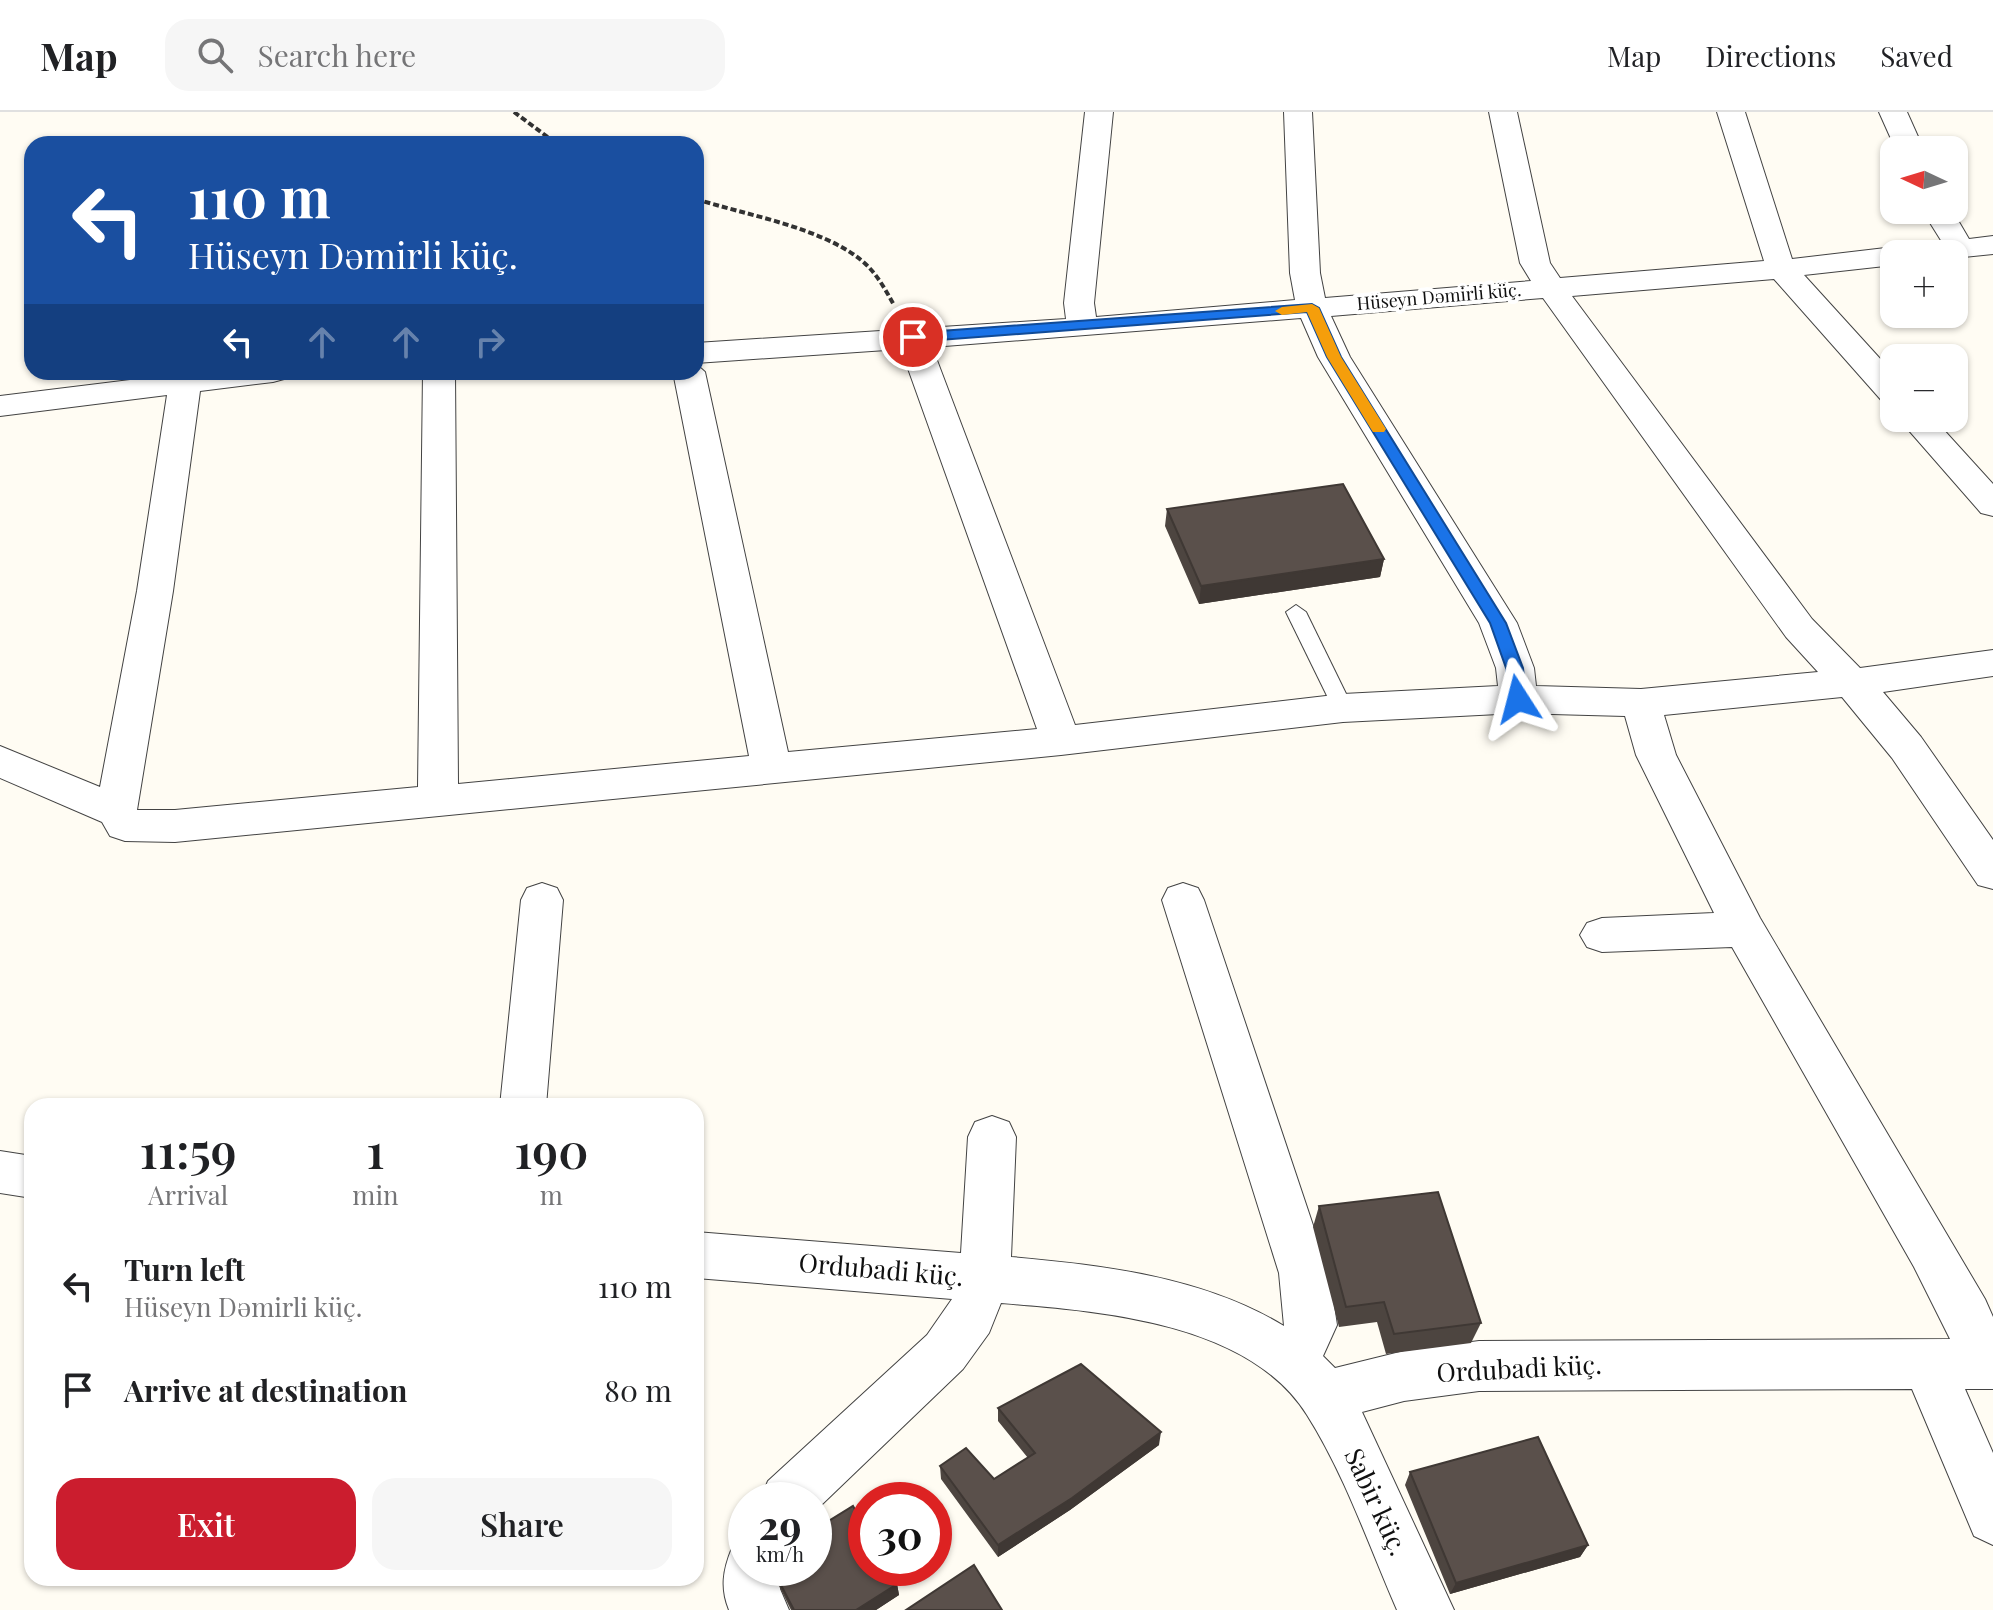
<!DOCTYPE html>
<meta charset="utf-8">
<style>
:root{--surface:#fff;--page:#f6f6f6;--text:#202124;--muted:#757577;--line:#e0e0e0;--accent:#cb1d2e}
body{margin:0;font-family:"Playfair Display",serif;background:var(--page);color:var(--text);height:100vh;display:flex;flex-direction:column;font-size:30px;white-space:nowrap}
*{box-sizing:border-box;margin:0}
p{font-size:26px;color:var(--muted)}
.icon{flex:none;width:44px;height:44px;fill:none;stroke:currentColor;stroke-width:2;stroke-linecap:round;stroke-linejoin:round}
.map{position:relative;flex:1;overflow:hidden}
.details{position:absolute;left:24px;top:986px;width:680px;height:488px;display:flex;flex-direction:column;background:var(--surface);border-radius:24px;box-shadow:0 2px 6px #0004}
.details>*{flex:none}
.hud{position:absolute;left:24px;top:24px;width:680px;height:244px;border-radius:24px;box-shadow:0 2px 6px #0004;background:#1a4fa0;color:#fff;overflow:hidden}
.needle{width:52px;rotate:274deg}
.controls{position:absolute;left:1880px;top:24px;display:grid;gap:16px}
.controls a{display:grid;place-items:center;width:88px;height:88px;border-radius:16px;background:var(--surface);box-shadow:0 2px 6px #0004;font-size:40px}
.speed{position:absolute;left:728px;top:1370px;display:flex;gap:16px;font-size:40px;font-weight:700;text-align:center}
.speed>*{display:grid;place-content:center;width:104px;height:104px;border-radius:50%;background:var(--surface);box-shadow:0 2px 6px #0004;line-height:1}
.speed small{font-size:20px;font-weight:400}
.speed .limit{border:12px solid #d22;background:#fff;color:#111}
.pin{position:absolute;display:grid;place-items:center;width:68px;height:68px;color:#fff;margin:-34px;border:4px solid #fff;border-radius:50%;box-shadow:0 2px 8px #0007}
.me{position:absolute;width:88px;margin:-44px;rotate:351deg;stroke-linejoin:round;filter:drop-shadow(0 0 6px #0008)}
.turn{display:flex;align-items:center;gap:28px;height:168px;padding:0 32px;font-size:36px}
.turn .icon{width:104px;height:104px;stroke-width:2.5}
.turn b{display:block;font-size:56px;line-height:68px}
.lanes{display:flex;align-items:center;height:76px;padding:0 32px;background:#0003;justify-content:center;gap:40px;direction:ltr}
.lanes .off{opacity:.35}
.eta{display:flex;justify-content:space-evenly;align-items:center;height:136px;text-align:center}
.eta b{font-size:48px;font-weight:600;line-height:56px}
.button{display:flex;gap:16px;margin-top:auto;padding:16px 32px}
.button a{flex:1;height:92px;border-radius:24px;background:var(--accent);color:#fff;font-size:32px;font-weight:600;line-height:92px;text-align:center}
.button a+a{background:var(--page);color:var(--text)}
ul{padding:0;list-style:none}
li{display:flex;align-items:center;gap:24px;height:104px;padding:0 32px}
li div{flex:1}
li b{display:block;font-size:30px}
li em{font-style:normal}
header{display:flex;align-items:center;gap:48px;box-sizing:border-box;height:112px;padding:0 40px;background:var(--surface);border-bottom:2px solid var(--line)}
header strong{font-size:38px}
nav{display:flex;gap:44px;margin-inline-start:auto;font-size:28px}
.search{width:560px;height:72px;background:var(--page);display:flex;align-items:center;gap:20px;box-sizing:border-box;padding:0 28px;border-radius:24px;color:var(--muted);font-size:30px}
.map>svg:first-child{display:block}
</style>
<header>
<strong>Map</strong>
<div class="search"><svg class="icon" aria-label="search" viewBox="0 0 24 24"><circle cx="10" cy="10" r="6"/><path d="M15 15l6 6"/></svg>Search here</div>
<nav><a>Map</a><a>Directions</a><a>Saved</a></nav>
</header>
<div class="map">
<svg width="1993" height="1498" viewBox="0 0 1993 1498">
<rect width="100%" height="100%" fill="#fffcf3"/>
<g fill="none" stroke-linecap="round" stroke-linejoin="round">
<g stroke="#434343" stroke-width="2">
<path id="lane" d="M1296,493L1306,500L1353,596L1350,601H1336L1333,596L1286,500Z"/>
</g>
<g stroke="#434343" stroke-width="2">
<path id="street" d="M1085,0H1113L1094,191L1096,205L1295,188L1290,161L1284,0H1312L1320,161L1325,186L1531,169L1520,151L1489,0H1517L1550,151L1560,166L1764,149L1717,0H1745L1792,147L1894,135L1902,137L1942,130L1922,98H1952L1969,127L1993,124V142L1954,146V142H1894V153L1804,163L1894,262V292L1882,289L1774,167L1572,184L1812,507L1860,556L1993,538V564L1883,580L1921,625L1993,728V777L1978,773L1892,646L1842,585L1664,603L1676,643L1760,806L1985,1187L1993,1205V1277H1965L1993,1341V1433L1974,1424L1912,1277L1479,1279L1404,1289L1362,1300L1454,1498H1397C1369,1434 1345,1363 1307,1303C1249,1210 1100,1199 1001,1191L989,1221L963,1257L814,1400V1388H760L768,1369L927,1223L952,1187L696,1166V1120L961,1141L968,1025L975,1010L992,1004L1009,1010L1016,1025L1011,1145C1103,1153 1204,1165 1284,1214L1279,1161L1162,788L1168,776L1183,771L1198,776L1204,788L1329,1161L1337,1213L1323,1244L1335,1256L1404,1239L1479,1229L1950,1227L1914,1155L1732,835L1602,840L1587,835L1580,823L1587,811L1602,806L1714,801L1636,643L1625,604L1518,601L1343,610L1061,643L175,730L125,729L110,724L102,710L0,666V634L100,675L137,479L167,283L0,304V284L195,260H289L284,267L273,270L200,279L173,479L137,698H175L418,675L423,260H455L458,672L749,644L673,260H696V252L705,260L788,640L1037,617L901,237L696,251V231L1066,207L1064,191ZM1543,186L1786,525L1818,560L1641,577L1536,574L1534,556L1517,511L1350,245L1331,204ZM1301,206L1318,245L1479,511L1496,556L1498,574L1343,582L1075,613L932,235Z
M1879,0H1907L1924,38H1896Z
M1898,306H1933L1993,372V404L1981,401Z
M542,771L557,776L563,788L546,994H500L521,788L527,776Z
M0,1039L32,1044V1086L0,1081Z
M746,1430V1456H780V1477L789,1498H729C720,1476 723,1458 732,1436Z"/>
</g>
<path stroke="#323232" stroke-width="4" stroke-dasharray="6 3" stroke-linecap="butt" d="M514,0L557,32
M696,87C746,103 820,115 861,148C876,160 885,177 894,193"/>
<use href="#lane" fill="#fff" fill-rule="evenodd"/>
<use href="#street" fill="#fff" fill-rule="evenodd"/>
</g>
<path fill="#4d4540" d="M1167,397L1384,447L1380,465L1199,492L1165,414Z
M1319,1094L1481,1211L1471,1231L1386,1242L1377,1210L1339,1215L1313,1115Z
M998,1296L1159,1333L1070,1398L998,1445L941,1367L940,1354L994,1367L1028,1346L998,1309Z
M1410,1360L1588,1433L1580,1445L1450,1482L1405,1373Z
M770,1456H814L897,1472L899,1483L876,1498H791Z"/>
<path fill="#3f3834" d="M1384,447L1380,465L1199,492L1201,474Z
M1161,1320L1159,1333L1070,1398L998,1445V1433Z
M1588,1433L1580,1445L1450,1482L1456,1471Z
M897,1472L899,1483L876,1498H856Z"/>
<path fill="#5a504b" stroke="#3f3834" stroke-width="2" d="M1343,372L1384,447L1201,474L1167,397Z
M1438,1080L1481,1211L1394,1222L1384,1190L1346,1195L1319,1094Z
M1081,1252L1161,1320L1072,1386L998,1433L940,1354L966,1336L994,1367L1035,1341L998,1296Z
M1538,1325L1588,1433L1456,1471L1410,1360Z
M853,1394L866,1417V1456H888L897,1472L856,1498H794L772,1456H814V1418Z
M974,1453L1002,1498H906Z"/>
<path fill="#1a73e8" stroke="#114b97" stroke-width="2" d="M1312,192L1319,196L1341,245L1506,511L1523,556L1526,587L1524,591H1512L1509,587L1506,556L1490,511L1327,245L1307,200L913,230L906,225L913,221Z"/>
<path fill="#f59e0b" d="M1312,192L1319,196L1341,245L1386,317L1384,320H1373L1371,317L1327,245L1307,200L1282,203L1275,199L1282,195Z"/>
<g text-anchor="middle" stroke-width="8" stroke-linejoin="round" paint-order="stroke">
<g font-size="18" fill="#101010" stroke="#fff">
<text transform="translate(1439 185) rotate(-5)" y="6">Hüseyn Dəmirli küç.</text>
</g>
<g font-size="26" fill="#101010" stroke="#fff">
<text transform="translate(881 1158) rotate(5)" y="9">Ordubadi küç.</text>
<text transform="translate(1519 1257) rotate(-3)" y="9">Ordubadi küç.</text>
<text transform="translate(1376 1390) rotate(65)" y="9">Sabir küç.</text>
</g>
</g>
</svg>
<div class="controls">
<a><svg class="needle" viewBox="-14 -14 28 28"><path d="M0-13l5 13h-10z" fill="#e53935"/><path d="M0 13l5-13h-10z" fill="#757577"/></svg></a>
<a>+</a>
<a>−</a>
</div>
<div class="speed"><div>29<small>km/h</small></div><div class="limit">30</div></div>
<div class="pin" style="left:913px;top:225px;background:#d93025"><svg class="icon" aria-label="arrive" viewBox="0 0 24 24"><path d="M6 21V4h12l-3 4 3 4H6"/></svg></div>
<svg class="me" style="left:1518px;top:587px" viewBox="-20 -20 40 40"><path d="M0-17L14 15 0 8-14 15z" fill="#1a73e8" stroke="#fff" stroke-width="4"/></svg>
<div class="hud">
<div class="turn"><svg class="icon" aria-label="left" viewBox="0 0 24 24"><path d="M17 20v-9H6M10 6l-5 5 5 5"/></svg><div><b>110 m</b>Hüseyn Dəmirli küç.</div></div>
<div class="lanes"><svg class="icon" aria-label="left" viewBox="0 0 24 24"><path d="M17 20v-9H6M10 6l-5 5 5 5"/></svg><svg class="icon off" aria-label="ahead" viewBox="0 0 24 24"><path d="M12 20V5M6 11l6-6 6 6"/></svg><svg class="icon off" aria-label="ahead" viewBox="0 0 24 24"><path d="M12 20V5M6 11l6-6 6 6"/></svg><svg class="icon off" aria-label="right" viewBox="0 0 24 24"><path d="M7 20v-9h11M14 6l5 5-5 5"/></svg></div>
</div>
<section class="details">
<div class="eta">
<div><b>11:59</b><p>Arrival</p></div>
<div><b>1</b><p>min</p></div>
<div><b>190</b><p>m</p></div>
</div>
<ul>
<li><svg class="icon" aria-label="left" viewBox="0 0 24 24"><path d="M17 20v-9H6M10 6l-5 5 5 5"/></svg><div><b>Turn left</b><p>Hüseyn Dəmirli küç.</p></div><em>110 m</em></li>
<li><svg class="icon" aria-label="arrive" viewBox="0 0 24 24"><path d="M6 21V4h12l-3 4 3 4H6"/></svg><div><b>Arrive at destination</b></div><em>80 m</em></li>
</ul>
<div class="button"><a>Exit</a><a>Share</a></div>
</section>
</div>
